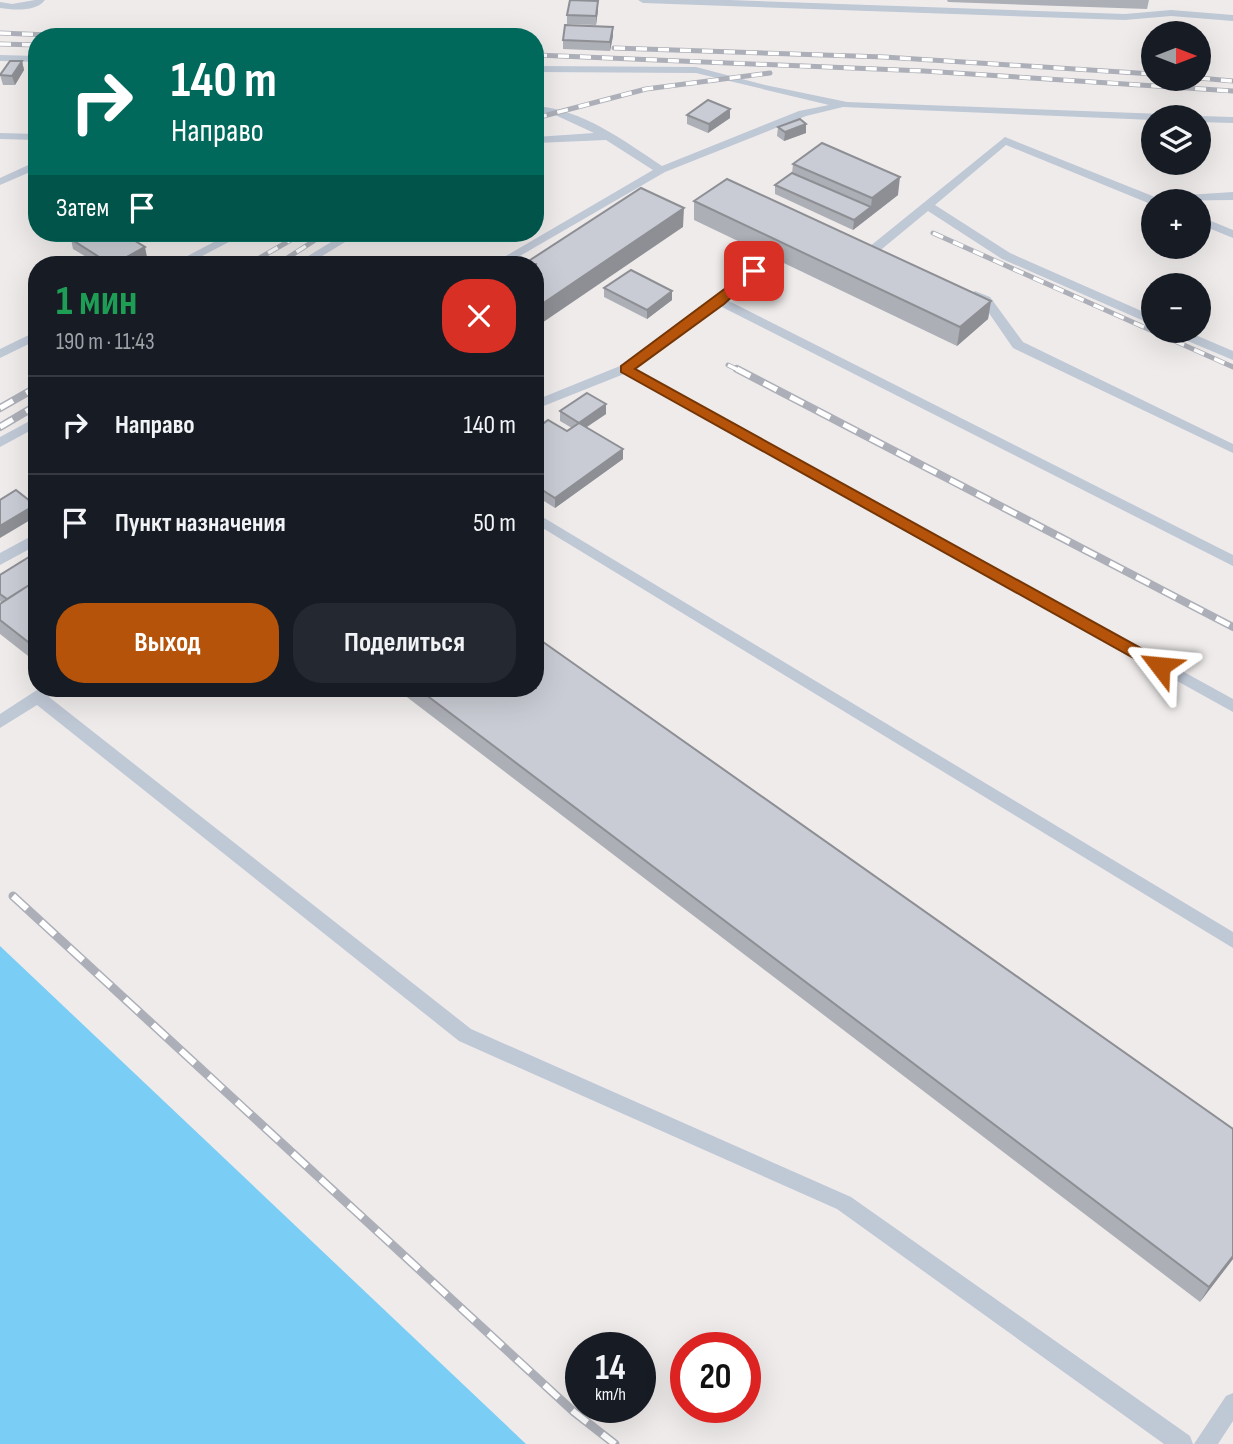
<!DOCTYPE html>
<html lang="ru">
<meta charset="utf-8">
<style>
:root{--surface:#171b24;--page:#242831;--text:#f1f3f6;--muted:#9ea1a6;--line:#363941;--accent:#b45309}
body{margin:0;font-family:"Sofia Sans Condensed",sans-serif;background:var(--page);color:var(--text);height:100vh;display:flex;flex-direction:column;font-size:26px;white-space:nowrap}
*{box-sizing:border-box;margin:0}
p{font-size:23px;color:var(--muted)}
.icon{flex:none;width:38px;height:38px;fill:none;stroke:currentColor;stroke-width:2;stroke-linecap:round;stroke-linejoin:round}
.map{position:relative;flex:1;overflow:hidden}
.sheet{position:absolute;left:28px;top:256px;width:516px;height:441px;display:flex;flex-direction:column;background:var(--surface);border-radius:28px;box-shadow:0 7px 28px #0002}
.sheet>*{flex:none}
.guide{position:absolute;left:28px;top:28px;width:516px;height:214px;border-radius:28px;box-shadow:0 7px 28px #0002;background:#00695c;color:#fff;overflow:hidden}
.needle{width:46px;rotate:90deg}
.tools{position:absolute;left:1141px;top:21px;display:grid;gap:14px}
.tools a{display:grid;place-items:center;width:70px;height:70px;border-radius:50%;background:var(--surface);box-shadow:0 7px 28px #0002;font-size:35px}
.speed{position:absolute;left:565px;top:1332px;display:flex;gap:14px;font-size:35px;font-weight:700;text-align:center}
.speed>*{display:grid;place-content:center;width:91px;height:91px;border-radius:50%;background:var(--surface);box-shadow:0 7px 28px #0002;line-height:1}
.speed small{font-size:18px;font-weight:400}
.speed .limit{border:10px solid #d22;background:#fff;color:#111}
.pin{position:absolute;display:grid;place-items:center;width:60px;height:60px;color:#fff;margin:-30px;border-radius:14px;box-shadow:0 4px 10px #0006}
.me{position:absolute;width:77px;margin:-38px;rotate:299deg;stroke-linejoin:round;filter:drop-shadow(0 0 5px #0008)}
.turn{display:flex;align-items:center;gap:24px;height:147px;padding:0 28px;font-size:32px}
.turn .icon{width:91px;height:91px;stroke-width:2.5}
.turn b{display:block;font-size:49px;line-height:60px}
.then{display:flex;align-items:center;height:66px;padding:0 28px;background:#0003;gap:14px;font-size:26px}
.round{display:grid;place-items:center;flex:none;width:74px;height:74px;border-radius:28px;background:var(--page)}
.overview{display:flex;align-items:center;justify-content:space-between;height:119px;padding:0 28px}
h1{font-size:42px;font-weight:700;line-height:52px;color:#1e9e55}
.cta{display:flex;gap:14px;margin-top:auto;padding:14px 28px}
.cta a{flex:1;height:80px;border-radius:28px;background:var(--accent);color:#fff;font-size:28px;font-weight:700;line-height:80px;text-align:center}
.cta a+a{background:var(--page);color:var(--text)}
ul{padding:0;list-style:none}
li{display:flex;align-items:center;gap:21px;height:98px;padding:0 28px;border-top:2px solid var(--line)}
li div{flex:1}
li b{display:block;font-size:26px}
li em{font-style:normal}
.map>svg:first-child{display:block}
</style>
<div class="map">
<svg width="1233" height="1444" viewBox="0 0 1233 1444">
<rect width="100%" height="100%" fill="#efebeb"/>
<path fill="#7acdf5" d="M0,946L526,1444H0Z"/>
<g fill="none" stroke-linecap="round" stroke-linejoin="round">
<path fill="#bfc8d5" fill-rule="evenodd" d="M35,0H45C36,12 14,10 0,8V2L12,4Z
M638,0H730L1125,14L1171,10L1233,15V21L1171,16L1125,20L643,3Z
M0,55L37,56V62L0,61Z
M536,66L696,67L765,85L847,102L1163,114L1169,117H1153V120L843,107L806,116L665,172L506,264H492L653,170L606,140L536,143V137L594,133L553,114L536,112V106C582,109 624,141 662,166L799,111L829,105L696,73L536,72Z
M1199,116L1233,117V123L1199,122V117H1195Z
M0,133L37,134V140L0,139Z
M1005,137L1155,197L1233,192V200L1153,201V205L1006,145L935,205L1010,253L1153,316V325L1002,259L928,211L877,253H869V247Z
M37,161V169L0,185V178Z
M1199,216L1233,230V238L1199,224Z
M231,233H246L187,264H172Z
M346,233H360L309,264H295Z
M754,267L760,271L758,274L727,300L1233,555V566L720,306L634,369L1233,699V712L624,374L536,409V400L620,366Z
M975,291L990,297L1023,342L1233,444V453L1013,348L982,303L969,295Z
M37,331V340L0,358V349Z
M1170,331H1186L1233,351V360L1171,334Z
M37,417V427L0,447V437Z
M536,513L1233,932V948L536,524Z
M37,533V545L0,565V553Z
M40,688H59L49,697L471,1029L851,1197L1190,1436L1193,1444H1164L837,1209L459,1041L37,705L0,728V714Z
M1233,1393V1421L1218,1444H1194L1226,1396Z"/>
<g stroke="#acafb7" stroke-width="5">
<path id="rail-far2" d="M0,33L98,37
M0,44L37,45
M614,48L884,57L1153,74
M536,55L924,71L1233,91
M1199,78L1233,81
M536,118L646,89L770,73
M933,233L1233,367
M249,264L303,233
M278,264L326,233
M728,365L740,371"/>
</g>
<g stroke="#acafb7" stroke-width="8">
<path id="rail-far1" d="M737,369L1233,627
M0,408L37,387
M0,427L37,405"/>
</g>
<g stroke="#acafb7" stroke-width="9">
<path id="rail" d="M13,896L574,1412L615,1444"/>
</g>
<use href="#rail-far2" stroke="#fff" stroke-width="3.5" stroke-dasharray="11" stroke-linecap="butt"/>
<use href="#rail-far1" stroke="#fff" stroke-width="5" stroke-dasharray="15" stroke-linecap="butt"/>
<use href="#rail" stroke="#fff" stroke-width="6" stroke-dasharray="19" stroke-linecap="butt"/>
</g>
<path fill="#adafb6" d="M947,0H1149L1147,9L948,2Z
M598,1V10L596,25L567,24V15Z
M613,27V36L610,51L563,49V40Z
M22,61L24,70L15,85H3L0,75Z
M730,109V118L708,133L687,124V115Z
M806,124V133L784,141L777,136L778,127Z
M793,164L898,195L853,230L775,194V185L792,173Z
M694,201L991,301L988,319L957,346L694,220Z
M71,239L147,257L133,264H98L73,249Z
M604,288L672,300L647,319L604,297Z
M606,404V414L587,427L623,459L555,508L536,496V429L567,431L572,428L560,421V411Z
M37,552V663L0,634V604L2,603L0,601V575Z
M395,688H536L1233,1129V1259L1200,1302Z"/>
<path fill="#8d8f94" d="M598,1V10L596,25V16Z
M613,27V36L610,51V42Z
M22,61L24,70L15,85L12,76Z
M730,109V118L708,133L709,124Z
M806,124V133L784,141L785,132Z
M900,177L898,195L853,230L854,220L871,207L872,198Z
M684,208L683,227L536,327V308Z
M145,247L147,257L133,264H114Z
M672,291V300L647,319V310Z
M991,301L988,319L957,346L960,327Z
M606,404V414L579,432V423Z
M623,449V459L555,508V498Z
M35,505L37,516L0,538V526Z
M37,642V659L32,645Z
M1233,1256V1259L1200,1302L1209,1287Z"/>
<path fill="#c9ccd4" stroke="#8d8f94" stroke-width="2" d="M570,0L598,1L596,16L567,15Z
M565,25L613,27L610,42L563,40Z
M10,61H22L12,76L0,75Z
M708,100L730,109L709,124L687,115Z
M800,119L806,124L785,132L778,127Z
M822,143L900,177L872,198L793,164Z
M792,173L871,207L854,220L775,185Z
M727,179L991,301L960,327L694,201Z
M641,188L684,208L536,308V264H524Z
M83,233H122L145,247L114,264H110L71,239Z
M631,270L672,291L647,310L604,288Z
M587,393L606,404L579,423L623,449L555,498L536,486V453L537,452L536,451V429L548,420L567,431L579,423L560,411Z
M16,490L35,505L0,526V500Z
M37,552V580L7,599L0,594V575Z
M37,580V642L32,645L0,620V604Z
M536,637L1233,1129V1256L1209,1287L417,688H536Z"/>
<path fill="#b45309" stroke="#753606" stroke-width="2" d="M754,267L758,268V273L724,304L635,369L1166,662L1168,666L1166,670H1155L621,372V366Z"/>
</svg>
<div class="tools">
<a><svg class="needle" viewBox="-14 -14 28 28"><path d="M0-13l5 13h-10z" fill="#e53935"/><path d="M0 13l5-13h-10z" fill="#9ea1a6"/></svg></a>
<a><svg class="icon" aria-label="layers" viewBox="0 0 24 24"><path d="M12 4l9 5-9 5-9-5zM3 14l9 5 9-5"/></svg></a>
<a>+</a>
<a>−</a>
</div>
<div class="speed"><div>14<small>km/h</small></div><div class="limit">20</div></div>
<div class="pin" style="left:754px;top:271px;background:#d93025"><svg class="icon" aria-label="arrive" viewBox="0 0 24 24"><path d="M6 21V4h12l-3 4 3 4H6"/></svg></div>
<svg class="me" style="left:1160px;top:666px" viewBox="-20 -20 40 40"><path d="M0-17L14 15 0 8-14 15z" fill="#b45309" stroke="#fff" stroke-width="4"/></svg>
<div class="guide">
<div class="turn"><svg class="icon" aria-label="right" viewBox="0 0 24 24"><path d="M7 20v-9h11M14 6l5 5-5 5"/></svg><div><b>140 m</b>Направо</div></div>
<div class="then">Затем<svg class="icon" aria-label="arrive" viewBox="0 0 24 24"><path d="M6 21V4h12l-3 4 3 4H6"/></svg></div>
</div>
<section class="sheet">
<div class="overview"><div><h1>1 мин</h1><p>190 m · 11:43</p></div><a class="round" style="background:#d93025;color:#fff"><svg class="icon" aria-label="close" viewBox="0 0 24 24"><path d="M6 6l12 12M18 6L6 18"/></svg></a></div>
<ul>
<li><svg class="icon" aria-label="right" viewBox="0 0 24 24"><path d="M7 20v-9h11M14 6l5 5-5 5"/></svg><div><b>Направо</b></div><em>140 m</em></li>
<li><svg class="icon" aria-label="arrive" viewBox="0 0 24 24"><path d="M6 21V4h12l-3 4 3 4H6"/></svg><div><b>Пункт назначения</b></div><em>50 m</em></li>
</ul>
<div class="cta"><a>Выход</a><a>Поделиться</a></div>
</section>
</div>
